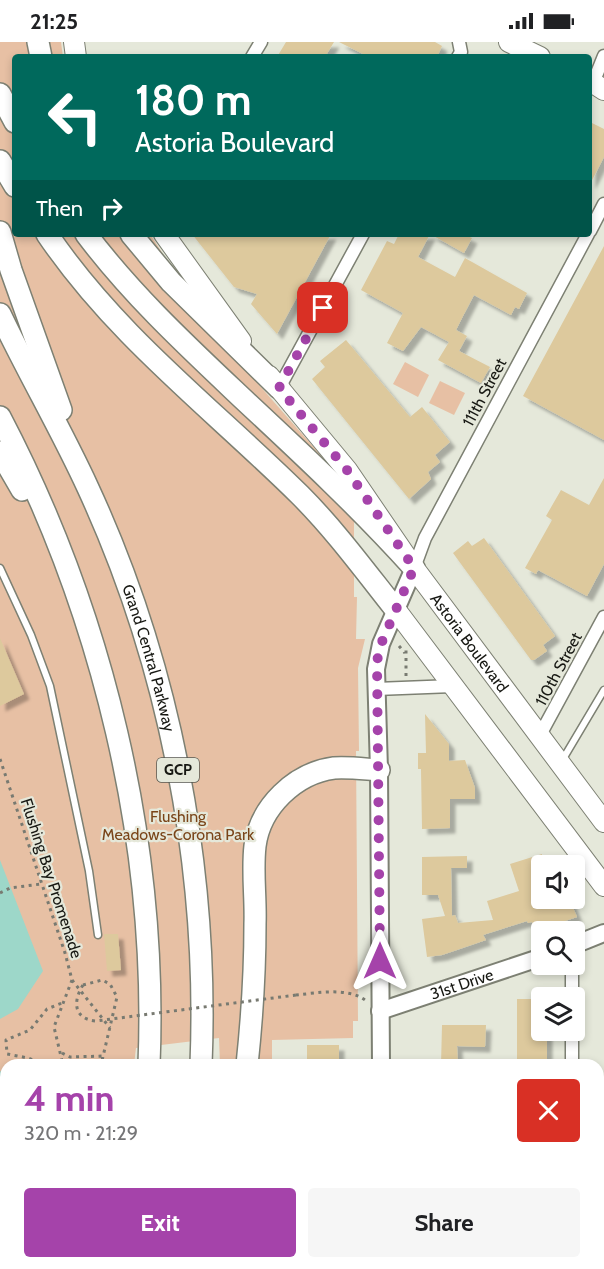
<!DOCTYPE html>
<meta charset="utf-8">
<style>
:root{--surface:#fff;--page:#f6f6f6;--text:#202124;--muted:#757577;--accent:#a543aa}
body{margin:0;font-family:Cabin,sans-serif;background:var(--page);color:var(--text);height:100vh;display:flex;flex-direction:column;font-size:22px;white-space:nowrap}
*{box-sizing:border-box;margin:0}
p{font-size:20px;color:var(--muted)}
.icon{flex:none;width:33px;height:33px;fill:none;stroke:currentColor;stroke-width:2;stroke-linecap:round;stroke-linejoin:round}
.map{position:relative;flex:1;overflow:hidden}
.drawer{position:absolute;left:0px;top:1017px;width:604px;height:210px;display:flex;flex-direction:column;background:var(--surface);border-radius:18px 18px 0 0;box-shadow:0 3px 9px #0003}
.drawer>*{flex:none}
.hud{position:absolute;left:12px;top:12px;width:580px;height:183px;border-radius:6px;box-shadow:0 3px 9px #0003;background:#00695c;color:#fff;overflow:hidden}
.tools{position:absolute;left:531px;top:813px;display:grid;gap:12px}
.tools a{display:grid;place-items:center;width:54px;height:54px;border-radius:6px;background:var(--surface);box-shadow:0 3px 9px #0003;font-size:30px}
.pin{position:absolute;display:grid;place-items:center;width:51px;height:51px;color:#fff;margin:-26px;border-radius:12px;box-shadow:0 3px 9px #0006}
.me{position:absolute;width:66px;margin:-33px;rotate:0deg;stroke-linejoin:round;filter:drop-shadow(0 0 4px #0008)}
.turn{display:flex;align-items:center;gap:21px;height:126px;padding:0 24px;font-size:27px}
.turn .icon{width:78px;height:78px;stroke-width:2.5}
.turn b{display:block;font-size:42px;line-height:51px}
.then{display:flex;align-items:center;height:57px;padding:0 24px;background:#0003;gap:12px;font-size:22px}
.round{display:grid;place-items:center;flex:none;width:63px;height:63px;border-radius:6px;background:var(--page)}
.head{display:flex;align-items:center;justify-content:space-between;height:102px;padding:0 24px}
h1{font-size:36px;font-weight:800;line-height:45px;color:var(--accent)}
.cta{display:flex;gap:12px;margin-top:auto;padding:12px 24px}
.cta a{flex:1;height:69px;border-radius:6px;background:var(--accent);color:#fff;font-size:24px;font-weight:800;line-height:69px;text-align:center}
.cta a+a{background:var(--page);color:var(--text)}
.status{display:flex;justify-content:space-between;align-items:center;height:42px;padding:0 30px;background:var(--surface);direction:ltr}
.status svg{height:16px;fill:currentColor}
.map>svg:first-child{display:block}
</style>
<div class="status"><b>21:25</b><svg viewBox="0 0 49 12"><path d="M0 12V9h3v3zM5 12V6h3v6zM10 12V3h3v9zM15 12V0h3v12zM26 1h20v11H26zM47 4h2v5h-2z"/></svg></div>
<div class="map">
<svg width="604" height="1227" viewBox="0 0 604 1227">
<defs>
<filter id="shadow"><feDropShadow dx="5.5" dy="5.5" stdDeviation="1.5" flood-color="#0004"/></filter>
</defs>
<rect width="100%" height="100%" fill="#e5e8da"/>
<path fill="#e7c0a4" d="M0,0H61L63,15H15V192H150L217,295L354,451V555H357L356,597H365L358,626L359,709H356L358,979H353V996L272,998V1023H220L219,996L136,1006L134,1023H6V1221H110L109,1227H0Z
M405,320L429,333L418,355L393,342Z
M440,339L465,351L454,373L429,361Z"/>
<path fill="#9dd7c9" d="M0,818L43,929L18,967L0,977Z
M0,1029L6,1033V1221H46L45,1227H0Z"/>
<path fill="#ddc99d" filter="url(#shadow)" d="M286,0H334L325,15H277Z
M339,0H435L442,4L437,15H369Z
M590,80L604,87V115L590,142Z
M192,192H331L277,292L251,262L257,252L234,245Z
M399,192H463L472,196L464,211L430,192L418,215L455,235L465,216L527,251L519,267L515,265L511,273L474,253L463,274L456,288L467,294L459,309L490,325L481,341L438,318L449,300L421,285L403,309L387,301L403,271L361,248L387,199L394,202Z
M604,204V398L523,354Z
M346,298L410,375L422,365L450,400L435,413L440,420L428,430L431,437L409,457L312,337L325,325L320,319Z
M604,436V522L587,554L538,528L536,532L525,526L552,478L546,474L561,448L589,463Z
M484,496L555,594L543,603L547,609L534,618H531L453,511L468,499L472,504Z
M0,596L24,652L0,664Z
M425,672L449,702V719L465,718L475,746V757H450V786L422,787L421,727H418V711H426Z
M542,812V856H569L577,875L535,889L532,880L528,881L527,879L483,893L486,898L442,913L427,915L422,877L445,874L438,853H422V815L467,814V826H451L452,874L455,873L458,881L493,878L487,859L519,849L510,822Z
M104,892H118L121,928L107,929Z
M517,957H542V988H547V1018H517Z
M442,983H486L485,1005L457,1004L458,1023H441Z
M307,1003H339V1023H307Z"/>
<g fill="none" stroke-linecap="round" stroke-linejoin="round">
<g stroke="#7d8073" stroke-width="9">
<path id="lane" d="M0,526L31,593L50,644L89,829L98,893
M563,717L604,648"/>
</g>
<g stroke="#7d8073" stroke-width="15">
<path id="street" d="M252,15L261,0
M458,15L461,10L459,0
M593,41L604,14
M590,189L604,162
M279,346L363,192
M414,526L425,496L588,192
M376,647L453,644
M540,693L604,575
M572,922V956
M572,988V1023
M572,1221V1227"/>
</g>
<g stroke="#7d8073" stroke-width="20">
<g id="secondary">
<path d="M574,903L604,891"/>
<path id="s1" d="M380,969L542,915"/>
<path d="M381,1023L379,728L376,627L381,602L414,526"/>
<path d="M378,1227L379,1221"/>
</g>
</g>
<g stroke="#7d8073" stroke-width="22">
<g id="primary">
<path d="M74,0L76,15"/>
<path d="M509,0L540,15"/>
<path d="M590,39L604,48"/>
<path d="M164,192L241,299"/>
<path id="s2" d="M269,334L347,428L414,526L604,780"/>
<path d="M396,568L604,844"/>
</g>
</g>
<g stroke="#7d8073" stroke-width="24">
<g id="highway">
<path d="M38,0L41,15"/>
<path d="M0,52L15,80"/>
<path d="M0,119L15,144"/>
<path d="M0,190L11,228L61,368"/>
<path d="M47,192C116,294 213,367 300,453C335,488 365,529 396,568"/>
<path d="M86,192C132,253 187,304 242,356C301,411 360,466 414,526"/>
<path d="M131,192L171,240L279,346"/>
<path id="s3" d="M0,272C28,331 61,387 88,446C170,623 209,828 201,1023"/>
<path d="M0,375C103,572 158,801 149,1023"/>
<path d="M0,410L22,448"/>
<path d="M247,1023C252,976 255,929 255,882C256,856 252,830 255,804C260,765 295,731 334,726C349,725 364,727 379,728"/>
<path d="M133,1227L134,1221"/>
<path d="M181,1227L182,1221"/>
<path d="M212,1227L213,1221"/>
</g>
</g>
<path stroke="#787a71" stroke-width="3" stroke-dasharray="3 4.5" stroke-linecap="butt" d="M399,604L405,611
M406,634V608
M0,717L65,911L72,938L54,985L63,1023
M0,851L10,846L41,842
M72,938L110,986
M83,943L102,938L110,942L117,955L101,1023
M296,953C317,951 347,945 365,958
M62,1011L70,1015L104,1014
M46,1023L28,1016L7,1012L6,998L30,988L47,967L62,961
M68,1227L69,1221"/>
<use href="#lane" stroke="#fff" stroke-width="6"/>
<use href="#street" stroke="#fff" stroke-width="12"/>
<use href="#secondary" stroke="#fff" stroke-width="16"/>
<use href="#primary" stroke="#fff" stroke-width="20"/>
<use href="#highway" stroke="#fff" stroke-width="21"/>
<path stroke="#787a71" stroke-width="3" stroke-dasharray="3 4.5" stroke-linecap="butt" d="M83,943C73,959 73,977 96,979L296,953"/>
</g>
<g fill="none" stroke-linecap="round" stroke-linejoin="round">
<path stroke="#a543aa" stroke-width="10" stroke-dasharray="0 18" d="M323,266L279,346L347,428L414,526L381,602L377,619L380,919"/>
</g>
<g text-anchor="middle" stroke-width="4.5" stroke-linejoin="round" paint-order="stroke">
<rect fill="#e5e8da" stroke="#55564f" stroke-width="1.5" x="157" y="716" width="42" height="24" rx="4.5"/>
<g font-size="15" font-weight="bold" fill="#171813">
<text x="178" y="733">GCP</text>
</g>
<g font-size="16" fill="#171813" stroke="#e5e8da">
<text transform="translate(484 350) rotate(-62)" y="6">111th Street</text>
<text dy="6" stroke="none"><textPath href="#s2" startOffset="334">Astoria Boulevard</textPath></text>
<text dy="6" stroke="none"><textPath href="#s3" startOffset="376">Grand Central Parkway</textPath></text>
<text transform="translate(558 627) rotate(-62)" y="6">110th Street</text>
<text transform="translate(52 836) rotate(72)" y="6">Flushing Bay Promenade</text>
<text dy="6" stroke="none"><textPath href="#s1" startOffset="86">31st Drive</textPath></text>
</g>
<g font-size="16" fill="#7a4519" stroke="#e5e8da">
<text x="178" y="780">Flushing<tspan x="178" dy="18">Meadows-Corona Park</tspan></text>
</g>
</g>
</svg>
<div class="tools">
<a><svg class="icon" aria-label="sound" viewBox="0 0 24 24"><path d="M4 9h4l5-4v14l-5-4H4zM17 9q2 3 0 6"/></svg></a>
<a><svg class="icon" aria-label="search" viewBox="0 0 24 24"><circle cx="10" cy="10" r="6"/><path d="M15 15l6 6"/></svg></a>
<a><svg class="icon" aria-label="layers" viewBox="0 0 24 24"><path d="M12 4l9 5-9 5-9-5zM3 14l9 5 9-5"/></svg></a>
</div>
<div class="pin" style="left:323px;top:266px;background:#d93025"><svg class="icon" aria-label="arrive" viewBox="0 0 24 24"><path d="M6 21V4h12l-3 4 3 4H6"/></svg></div>
<svg class="me" style="left:380px;top:919px" viewBox="-20 -20 40 40"><path d="M0-17L14 15 0 8-14 15z" fill="#a543aa" stroke="#fff" stroke-width="4"/></svg>
<div class="hud">
<div class="turn"><svg class="icon" aria-label="left" viewBox="0 0 24 24"><path d="M17 20v-9H6M10 6l-5 5 5 5"/></svg><div><b>180 m</b>Astoria Boulevard</div></div>
<div class="then">Then<svg class="icon" aria-label="right" viewBox="0 0 24 24"><path d="M7 20v-9h11M14 6l5 5-5 5"/></svg></div>
</div>
<section class="drawer">
<div class="head"><div><h1>4 min</h1><p>320 m · 21:29</p></div><a class="round" style="background:#d93025;color:#fff"><svg class="icon" aria-label="close" viewBox="0 0 24 24"><path d="M6 6l12 12M18 6L6 18"/></svg></a></div>
<div class="cta"><a>Exit</a><a>Share</a></div>
</section>
</div>
